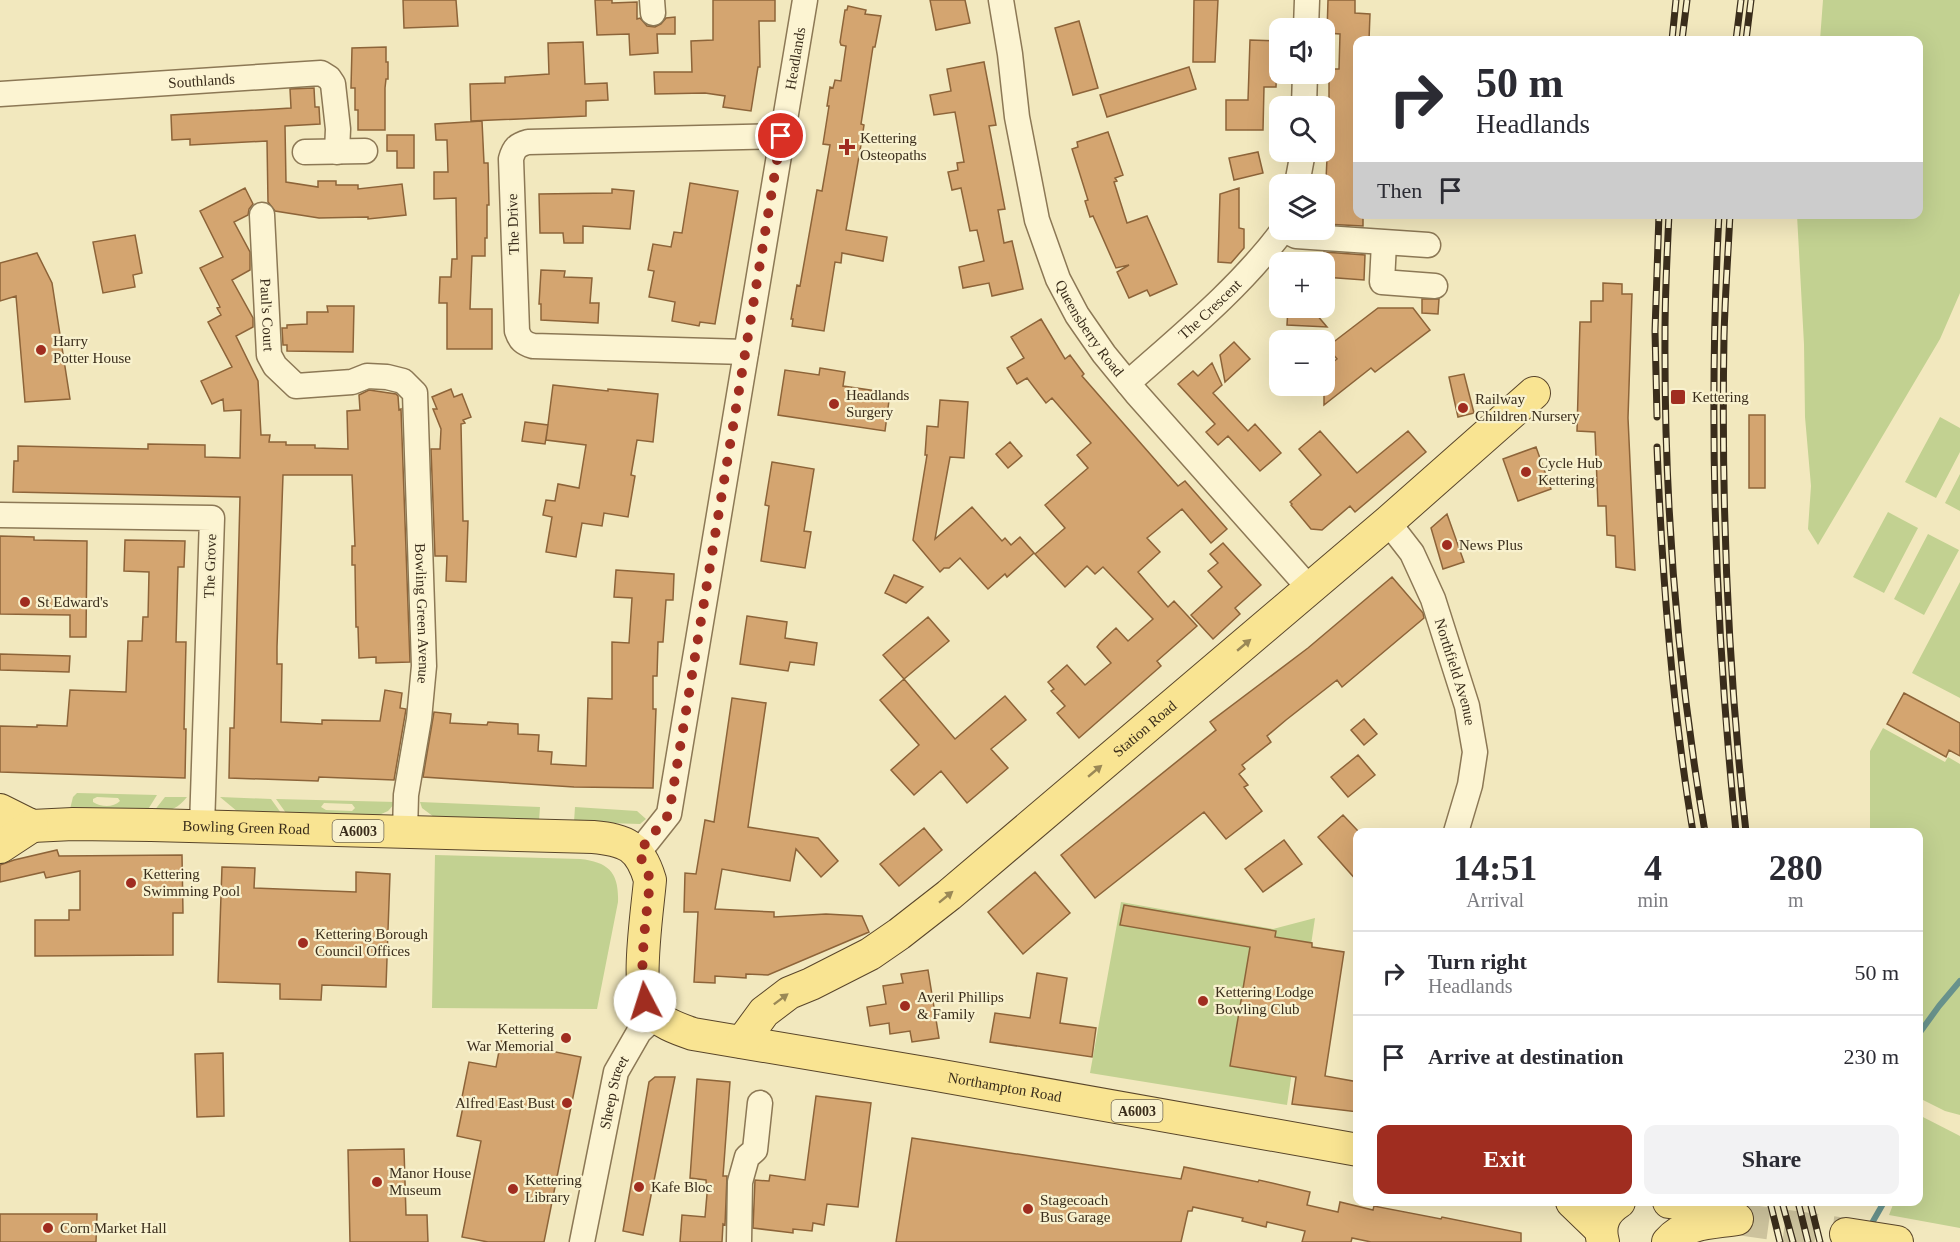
<!DOCTYPE html>
<meta charset="utf-8">
<style>
:root{--surface:#fff;--page:#f2f2f3;--text:#2b2b33;--muted:#7c7c81;--line:#e1e1e2;--accent:#a02d20}
body{margin:0;font-family:Georgia,serif;background:var(--page);color:var(--text);height:100vh;display:flex;flex-direction:column;font-size:22px;white-space:nowrap}
*{box-sizing:border-box;margin:0}
p{font-size:20px;color:var(--muted)}
.icon{flex:none;width:33px;height:33px;fill:none;stroke:currentColor;stroke-width:2;stroke-linecap:round;stroke-linejoin:round}
.map{position:relative;flex:1;overflow:hidden}
.details{position:absolute;left:1353px;top:828px;width:570px;height:378px;display:flex;flex-direction:column;background:var(--surface);border-radius:12px;box-shadow:0 6px 24px #0002}
.details>*{flex:none}
.banner{position:absolute;left:1353px;top:36px;width:570px;height:183px;border-radius:12px;box-shadow:0 6px 24px #0002;background:#fff;color:var(--text);overflow:hidden}
.tools{position:absolute;left:1269px;top:18px;display:grid;gap:12px}
.tools a{display:grid;place-items:center;width:66px;height:66px;border-radius:12px;background:var(--surface);box-shadow:0 6px 24px #0002;font-size:30px}
.pin{position:absolute;display:grid;place-items:center;width:51px;height:51px;color:#fff;margin:-26px;border:3px solid #fff;border-radius:50%;box-shadow:0 2px 6px #0007}
.me{position:absolute;width:66px;margin:-33px;rotate:355deg;stroke-linejoin:round;filter:drop-shadow(0 0 4px #0008)}
.turn{display:flex;align-items:center;gap:21px;height:126px;padding:0 24px;font-size:27px}
.turn .icon{width:78px;height:78px;stroke-width:2.5}
.turn b{display:block;font-size:42px;line-height:51px}
.then{display:flex;align-items:center;height:57px;padding:0 24px;background:#0003;gap:12px;font-size:22px}
.eta{display:flex;justify-content:space-evenly;align-items:center;height:102px;text-align:center}
.eta b{font-size:36px;font-weight:600;line-height:42px}
.action{display:flex;gap:12px;margin-top:auto;padding:12px 24px}
.action a{flex:1;height:69px;border-radius:12px;background:var(--accent);color:#fff;font-size:24px;font-weight:600;line-height:69px;text-align:center}
.action a+a{background:var(--page);color:var(--text)}
ul{padding:0;list-style:none}
li{display:flex;align-items:center;gap:18px;height:84px;padding:0 24px;border-top:2px solid var(--line)}
li div{flex:1}
li b{display:block;font-size:22px}
li em{font-style:normal}
.map>svg:first-child{display:block}
</style>
<div class="map">
<svg width="1960" height="1242" viewBox="0 0 1960 1242">
<rect width="100%" height="100%" fill="#f2e8be"/>
<path fill="#c2d191" fill-rule="evenodd" d="M1823,0H1960V293L1940,339L1818,545L1808,529L1811,486L1805,417L1804,344L1797,215L1918,214V40H1820Z
M1940,417L1960,428V452L1936,498L1905,482Z
M1960,474V511L1945,503Z
M1888,512L1918,528L1884,593L1853,577Z
M1928,534L1959,550L1924,615L1894,599Z
M1960,582V698L1912,673Z
M1883,728L1945,762L1948,757L1960,764V1115L1945,1111L1919,1098L1918,832H1870V751Z
M77,793L157,795L147,811L70,809L73,797ZM97,797L118,798L120,801C113,808 101,807 93,802V799Z
M165,797H187C177,809 170,812 154,811Z
M220,797L271,799L281,813L238,812Z
M276,799L396,802L388,811L377,816L286,813ZM324,803L352,804L355,808L352,811L326,810L321,807Z
M420,802L540,807L539,821L434,817L422,808Z
M575,807L637,811L646,819L640,824L574,822Z
M435,855L580,859C609,862 619,873 618,902L597,1009L432,1008Z
M1121,902L1273,929L1315,918L1287,1105L1090,1073Z
M1919,1115L1960,1136V1228L1889,1215L1894,1202H1918Z"/>
<g fill="none" stroke-linecap="round" stroke-linejoin="round">
<path stroke="#68928c" stroke-width="6" d="M1918,1035L1939,1006L1960,981
M1872,1223L1884,1202"/>
</g>
<path fill="#d4a570" stroke="#8d6439" stroke-width="1.5" d="M403,0H456L458,26L404,28Z
M595,0H612V3L637,2V19L640,18L647,26L655,27L661,24L666,18L675,17V34H657L658,53L630,55L629,34L597,35Z
M713,0H775V21H759L760,67H758L751,111L723,107L725,96L705,93L655,94L654,72H692L691,41L713,40Z
M930,0H965L970,23L936,30Z
M1194,0H1218L1215,62H1193Z
M1328,0H1355V13L1370,14L1369,40H1358V214H1363V226L1324,224L1329,114V69H1339L1340,34L1327,33Z
M848,6L866,10L865,14L881,16L875,47H873L861,124L864,125L861,145L846,230L887,237L883,261L842,253L841,263L835,262L824,331L792,326L793,319H791L797,285L800,286L817,190L822,191L830,145L823,144L829,106H827L830,87L833,88L835,80L841,81L846,46L841,45L840,42L845,10H847Z
M1079,21L1098,88L1073,95L1055,28Z
M1250,40L1278,41L1276,87H1264L1263,130H1226V100H1248Z
M583,42L585,84L607,83L608,100L586,101V116L471,121L470,84L505,83V77L549,74L548,43Z
M386,47V62H388V79H386L385,88V130H358V110H355V88H351L352,48Z
M984,62L996,125L989,126L1005,209L998,210L1004,243L1012,241L1023,289L992,296L989,283L963,288L959,267L984,261L977,230L970,231L961,188L952,190L948,172L958,170L957,163L964,162L955,112L934,115L930,95L951,91L947,69Z
M1189,67L1196,89L1107,117L1100,95Z
M314,88L315,107H319L320,124L285,126L286,182L318,187V181H336V185H358V189L402,184L406,215L368,219V217L319,218L275,211L268,202L267,141L190,145V139L172,140L171,115L291,108L290,89Z
M482,121L484,163H488L489,205H487V238H485V256H472L470,309H492V349H447V303H439L440,277H451L452,259H457L456,198L434,199V172H448L447,140H436L435,124Z
M1108,132L1123,175L1115,178L1117,181L1114,182L1127,223L1147,216L1177,284L1150,296L1147,290L1129,298L1117,272L1129,265L1116,268L1093,216L1090,217L1085,201L1088,200L1072,149L1078,147L1077,142Z
M387,135H414V168H397V151H387Z
M1258,152L1263,173L1234,180L1229,158Z
M690,183L738,191L715,324L700,322L699,326L672,321L675,302L649,297L654,271L648,270L653,244L671,247L674,232L682,233Z
M245,188L253,204L249,209L248,215L234,222L250,252V270L232,280L253,318V327L236,336L258,381L261,435H270L269,442H286V445H315V448L348,449L347,411L360,410L359,395L369,390L396,394L398,396L399,410L401,409L410,662L376,663V657L359,658L358,627H356L355,565H352V546H355L352,475H283L277,647V664H282L281,722L322,724V720L380,721L385,690L402,693L400,708L406,709L394,780L319,777L318,781L229,778L230,728H234L240,497L13,492L14,461H18V446L148,449V444L205,445V457L240,458L241,410L224,411L223,399L212,404L201,381L232,367L208,322L221,315L217,308L220,307L200,268L223,257L200,211Z
M1239,188V228L1244,229V248L1231,263L1218,262L1220,194Z
M612,189L634,191L630,229L583,226V243H564L563,233H540L539,194L612,193Z
M135,235L142,273L133,275L135,287L103,293L93,242Z
M1324,252L1365,255L1364,280L1324,277Z
M37,253L52,283L70,399L25,402L16,296L0,301V263Z
M541,270L565,271L564,277L592,278L590,303H599L598,323L541,320V304H539Z
M1603,283L1622,284V294H1632L1628,418L1635,570L1616,567L1615,536L1607,535L1606,506H1598L1595,432L1577,431L1580,322H1591V301H1603Z
M1422,299H1439L1438,314L1422,313Z
M327,306H354L353,352L287,351V345H283L282,328H287V325L307,324V312H328Z
M1288,308H1311L1327,327L1287,325Z
M1378,308H1413L1430,330L1375,372L1371,368L1324,405V369L1337,359L1327,347Z
M1041,319L1065,359L1070,355L1084,374L1082,376L1178,486L1185,481L1227,529L1211,543L1182,509L1147,538L1160,552L1138,572L1168,607L1174,601L1197,626L1157,661L1161,666L1079,738L1057,713L1065,706L1051,691L1054,689L1048,682L1067,665L1085,685L1111,663L1097,647L1100,643L1116,628L1128,641L1153,619L1103,567L1095,574L1087,566L1065,587L1035,554L1065,528L1045,505L1088,468L1077,455L1091,443L1052,398L1046,403L1027,378L1017,384L1007,368L1024,358L1011,337Z
M1234,342L1250,359L1225,382L1220,355Z
M1212,363L1222,385L1213,393L1248,431L1255,424L1281,453L1260,471L1228,436L1218,445L1206,432L1215,424L1178,384L1193,371L1198,376Z
M820,368L845,372L843,386L890,393L885,431L778,415L785,370L819,375Z
M1464,374L1474,413L1458,417L1449,377Z
M553,385L608,391V389L658,394L653,442L637,440L631,475L635,476L628,517L604,513L602,526L582,523L576,557L546,552L552,517L543,515L546,500L555,501L558,484L579,488L586,445L546,440Z
M451,389L454,397L462,394L471,417L463,420L465,423L461,424L463,521H468L466,582L446,581L447,556H435L431,449H440L441,429L433,409H437L432,397Z
M940,400L968,402L964,458L950,457L935,539L972,507L1002,541L1005,538L1011,545L1020,537L1034,553L1007,577L1005,574L988,589L960,558L949,568H944L940,572L913,540L927,455H925L927,426L938,427Z
M1749,415H1765V488H1749Z
M525,422L548,425L545,444L522,441Z
M1320,431L1357,473L1408,431L1426,452L1355,512L1350,506L1322,530L1311,529L1291,505L1292,504L1290,502L1321,475L1299,449Z
M1010,442L1022,456L1008,468L996,454Z
M1536,447L1551,489L1518,501L1503,459Z
M772,462L814,469L804,531L811,532L805,568L761,561L769,506L765,505Z
M1447,514L1464,562L1443,569L1431,528Z
M0,536L34,537V540L87,541L86,637H70V615L0,614Z
M125,540L185,541L184,567H178L176,642H186L184,729H186L185,778L0,772V726L37,727V725L67,726L70,690L126,692L128,641H142L143,617H148L149,572L124,571Z
M1223,543L1261,585L1235,608L1240,614L1213,639L1191,615L1222,587L1208,571L1218,563L1210,554Z
M616,570L674,574L673,600H666L663,642H658L657,676H653V709H656L653,788L574,787L423,777L434,712L451,714L450,723L487,725L488,722L518,724V734L539,735L538,751L552,752L551,764L586,766L588,698L612,699V642L629,643L632,598L614,597Z
M894,575L923,587L906,603L885,593Z
M1392,577L1423,613L1424,618L1342,687L1337,680L1286,720L1267,736L1271,742L1242,765L1245,769L1239,774L1248,785L1244,787L1262,811L1226,839L1204,812L1095,898L1061,855L1216,730L1210,722L1308,648Z
M747,616L787,622L785,638L817,643L814,665L790,662L788,671L740,664Z
M928,617L949,641L904,679L883,655Z
M0,654L70,656L69,672L0,670Z
M904,679L955,739L1005,696L1026,720L991,749L1008,768L967,803L941,771L914,795L891,770L919,745L880,700Z
M1904,693L1960,723V756L1949,750L1946,757L1887,724Z
M732,698L766,703L748,827L818,838L838,861L821,877L796,849L790,881L722,869L715,909L774,912V917L826,914L862,916L869,932L768,975L746,974V978L715,976V983L694,982L698,912H684L685,873L696,874L705,820L714,822Z
M1364,719L1377,734L1364,745L1351,730Z
M1358,755L1375,775L1348,797L1331,777Z
M1343,815L1358,831V882L1318,837Z
M924,828L942,850L899,886L880,864Z
M1284,840L1302,864L1263,892L1245,869Z
M57,850L59,856L182,855L183,913H173V955L35,956V920H69V910H80V871L46,878L44,872L0,882V865L14,860Z
M222,867L255,868L254,888L356,892V872L390,874L386,987L322,985L321,1000L280,999V984L218,982Z
M1035,872L1070,913L1023,954L988,912Z
M1124,905L1276,931L1275,937L1312,943V947L1344,952L1325,1076L1358,1082V1112L1292,1104L1296,1077L1230,1066L1250,947L1120,925Z
M928,970L939,1038L912,1042L910,1031L890,1034L889,1023L870,1026L867,1007L886,1004L883,986L903,983L901,974Z
M1037,973L1067,978L1060,1023L1096,1028L1092,1057L990,1042L995,1013L1030,1018Z
M501,1041L581,1057L544,1242H488L462,1237L481,1141L457,1136L464,1102H461L469,1062L496,1067Z
M223,1053L224,1116L197,1117L195,1054Z
M655,1077H675L643,1235L623,1231L649,1082Z
M697,1079L730,1082L723,1176H727L725,1225L723,1224L722,1242H680L682,1215L705,1217L707,1194L706,1180L690,1178Z
M816,1096L871,1103L858,1207L827,1204L824,1225L813,1223L812,1231L793,1229V1233L753,1228L755,1180L769,1181L770,1175L805,1180Z
M912,1138L1181,1179L1184,1167L1258,1182L1259,1180L1310,1192L1307,1205L1338,1212L1340,1202L1373,1210L1374,1206L1441,1219L1442,1217L1521,1233V1242H1371L1352,1238L1351,1242H1302L1305,1231L1267,1222L1266,1227L1242,1221L1243,1218L1193,1207L1192,1211H1188L1181,1242H896Z
M404,1149L406,1215H427L428,1242H350L348,1150Z
M0,1214H97L96,1242H0Z"/>
<g fill="none" stroke-linecap="round" stroke-linejoin="round">
<path stroke="#cdc39d" stroke-width="32" stroke-dasharray="32 16" stroke-linecap="butt" d="M1737,1219L1846,1234"/>
<g stroke="#8c7855" stroke-width="27">
<g id="minor">
<path d="M652,0L653,13"/>
<path id="s1" d="M1001,0L1010,54L1017,117L1037,220L1058,279L1077,315L1104,354L1136,393L1310,589"/>
<path d="M1306,28L1307,0"/>
<path id="s2" d="M0,94L321,73L329,78L333,84L338,129L337,152"/>
<path d="M1304,106L1305,74"/>
<path d="M305,152L365,151"/>
<path d="M1297,184L1303,152"/>
<path id="s3" d="M262,215L269,355L275,366L296,386L352,382L367,376L387,377L403,381L415,393L424,666L419,719L406,795L405,832"/>
<path d="M1284,230L1296,236L1428,245"/>
<path d="M1384,243L1382,282L1435,286"/>
<path d="M746,352L533,346C523,343 520,340 517,331L511,159C514,148 517,145 528,142L781,136"/>
<path id="s4" d="M1128,383C1182,335 1240,288 1283,230"/>
<path d="M0,515L212,518L202,827"/>
<path id="s5" d="M1388,522L1412,553L1433,599L1467,706L1475,752L1470,785L1456,832"/>
<path id="s6" d="M638,853L669,814L805,0"/>
<path id="s7" d="M582,1242L616,1072L639,1032L656,1016"/>
<path d="M739,1242L740,1182L747,1157L755,1150L760,1103"/>
</g>
</g>
<g stroke="#59452a" stroke-width="34">
<g id="major">
<path id="s8" d="M0,810L32,826L73,824L151,825L593,837C626,840 640,846 650,880C648,906 635,989 649,1009C658,1022 678,1029 693,1034L931,1074L1358,1150"/>
<path d="M0,847L32,826"/>
<path id="s9" d="M742,1042L764,1012L789,993L811,984L870,954L899,934L949,895L1388,522L1534,393"/>
<path d="M1572,1202L1601,1230"/>
<path d="M1669,1202L1684,1204L1729,1217"/>
<path d="M1846,1234L1897,1242"/>
<path d="M1603,1242C1598,1224 1605,1211 1619,1202"/>
<path d="M1668,1242C1685,1222 1713,1223 1737,1219"/>
</g>
</g>
<use href="#minor" stroke="#fcf4d2" stroke-width="24"/>
<use href="#major" stroke="#f9e492" stroke-width="32"/>
<g stroke="#3a2d1b" stroke-width="7">
<path id="rail" d="M1672,40L1676,0
M1682,40L1687,0
M1736,40L1741,0
M1746,40L1751,0
M1669,214C1667,254 1665,294 1665,333C1664,500 1677,668 1705,832
M1719,214C1708,421 1715,626 1736,832
M1730,214C1728,255 1725,296 1724,337C1721,502 1728,668 1746,832
M1657,417L1655,331L1659,214
M1657,447C1662,575 1672,707 1693,832
M1770,1202L1780,1242
M1782,1202L1793,1242
M1798,1202L1808,1242
M1810,1202L1820,1242"/>
</g>
<use href="#rail" stroke="#f8f1ce" stroke-width="4.5" stroke-dasharray="14" stroke-linecap="butt"/>
</g>
<defs><path id="oneway-solid" d="M-6-.8H1V-3.2L6.5 0L1 3.2V.8H-6Z" transform="scale(1.5)"/></defs>
<g fill="#9a8856">
<use href="#oneway-solid" transform="translate(1244 645) rotate(-40)"/>
<use href="#oneway-solid" transform="translate(1095 771) rotate(-40)"/>
<use href="#oneway-solid" transform="translate(946 897) rotate(-39)"/>
<use href="#oneway-solid" transform="translate(781 999) rotate(-37)"/>
</g>
<g fill="none" stroke-linecap="round" stroke-linejoin="round">
<path stroke="#a02d20" stroke-width="10" stroke-dasharray="0 18" d="M645,1001C638,968 647,915 650,880L646,867L638,853L669,814L781,136"/>
</g>
<g fill="#a02d20" stroke="#f8f1ce" stroke-width="2">
<path d="M844 138h6v6h6v6h-6v6h-6v-6h-6v-6h6z"/>
<circle cx="41" cy="350" r="6"/>
<rect x="1670" y="389" width="16" height="16" rx="3"/>
<circle cx="834" cy="404" r="6"/>
<circle cx="1463" cy="408" r="6"/>
<circle cx="1526" cy="472" r="6"/>
<circle cx="1447" cy="545" r="6"/>
<circle cx="25" cy="602" r="6"/>
<circle cx="131" cy="883" r="6"/>
<circle cx="303" cy="943" r="6"/>
<circle cx="1203" cy="1001" r="6"/>
<circle cx="905" cy="1006" r="6"/>
<circle cx="566" cy="1038" r="6"/>
<circle cx="567" cy="1103" r="6"/>
<circle cx="377" cy="1182" r="6"/>
<circle cx="639" cy="1187" r="6"/>
<circle cx="513" cy="1189" r="6"/>
<circle cx="1028" cy="1209" r="6"/>
<circle cx="48" cy="1228" r="6"/>
</g>
<g text-anchor="middle" stroke-width="4.5" stroke-linejoin="round" paint-order="stroke">
<g fill="#f8f1ce" stroke="#736851" stroke-width="1.5">
<rect x="332.5" y="820" width="51" height="22" rx="4.5"/>
<rect x="1111.5" y="1100" width="51" height="22" rx="4.5"/>
</g>
<g font-size="14" font-weight="bold" fill="#3a2d1b">
<text x="358" y="836">A6003</text>
<text x="1137" y="1116">A6003</text>
</g>
<g font-size="15" fill="#3a2d1b" stroke="#f8f1ce">
<text dy="5" stroke="none"><textPath href="#s6" startOffset="816">Headlands</textPath></text>
<text dy="5" stroke="none"><textPath href="#s2" startOffset="202">Southlands</textPath></text>
<text transform="translate(513 224) rotate(-92)" y="5">The Drive</text>
<text dy="5" stroke="none"><textPath href="#s4" startOffset="110">The Crescent</textPath></text>
<text dy="5" stroke="none"><textPath href="#s3" startOffset="100">Paul's Court</textPath></text>
<text dy="5" stroke="none"><textPath href="#s1" startOffset="344">Queensberry Road</textPath></text>
<text transform="translate(210 566) rotate(-88)" y="5">The Grove</text>
<text dy="5" stroke="none"><textPath href="#s3" startOffset="528">Bowling Green Avenue</textPath></text>
<text dy="5" stroke="none"><textPath href="#s5" startOffset="166">Northfield Avenue</textPath></text>
<text dy="5" stroke="none"><textPath href="#s9" startOffset="514">Station Road</textPath></text>
<text dy="5" stroke="none"><textPath href="#s8" startOffset="250">Bowling Green Road</textPath></text>
<text dy="5" stroke="none"><textPath href="#s8" startOffset="1173">Northampton Road</textPath></text>
<text dy="5" stroke="none"><textPath href="#s7" startOffset="153">Sheep Street</textPath></text>
</g>
<g font-size="15" fill="#3a2d1b" stroke="#f8f1ce" text-anchor="start">
<text x="860" y="143">Kettering<tspan x="860" dy="17">Osteopaths</tspan></text>
<text x="53" y="346">Harry<tspan x="53" dy="17">Potter House</tspan></text>
<text x="846" y="400">Headlands<tspan x="846" dy="17">Surgery</tspan></text>
<text x="1692" y="402">Kettering</text>
<text x="1475" y="404">Railway<tspan x="1475" dy="17">Children Nursery</tspan></text>
<text x="1538" y="468">Cycle Hub<tspan x="1538" dy="17">Kettering</tspan></text>
<text x="1459" y="550">News Plus</text>
<text x="37" y="607">St Edward's</text>
<text x="143" y="879">Kettering<tspan x="143" dy="17">Swimming Pool</tspan></text>
<text x="315" y="939">Kettering Borough<tspan x="315" dy="17">Council Offices</tspan></text>
<text x="1215" y="997">Kettering Lodge<tspan x="1215" dy="17">Bowling Club</tspan></text>
<text x="917" y="1002">Averil Phillips<tspan x="917" dy="17">&amp; Family</tspan></text>
<text x="554" y="1034" text-anchor="end">Kettering<tspan x="554" dy="17">War Memorial</tspan></text>
<text x="555" y="1108" text-anchor="end">Alfred East Bust</text>
<text x="389" y="1178">Manor House<tspan x="389" dy="17">Museum</tspan></text>
<text x="525" y="1185">Kettering<tspan x="525" dy="17">Library</tspan></text>
<text x="651" y="1192">Kafe Bloc</text>
<text x="1040" y="1205">Stagecoach<tspan x="1040" dy="17">Bus Garage</tspan></text>
<text x="60" y="1233">Corn Market Hall</text>
</g>
</g>
</svg>
<div class="tools">
<a><svg class="icon" aria-label="sound" viewBox="0 0 24 24"><path d="M4 9h4l5-4v14l-5-4H4zM17 9q2 3 0 6"/></svg></a>
<a><svg class="icon" aria-label="search" viewBox="0 0 24 24"><circle cx="10" cy="10" r="6"/><path d="M15 15l6 6"/></svg></a>
<a><svg class="icon" aria-label="layers" viewBox="0 0 24 24"><path d="M12 4l9 5-9 5-9-5zM3 14l9 5 9-5"/></svg></a>
<a>+</a>
<a>−</a>
</div>
<div class="pin" style="left:781px;top:136px;background:#d93025"><svg class="icon" aria-label="arrive" viewBox="0 0 24 24"><path d="M6 21V4h12l-3 4 3 4H6"/></svg></div>
<svg class="me" style="left:645px;top:1001px" viewBox="-20 -20 40 40"><circle r="19" fill="#fff"/><path d="M0-13L10 11 0 6-10 11z" fill="#a02d20"/></svg>
<div class="banner">
<div class="turn"><svg class="icon" aria-label="right" viewBox="0 0 24 24"><path d="M7 20v-9h11M14 6l5 5-5 5"/></svg><div><b>50 m</b>Headlands</div></div>
<div class="then">Then<svg class="icon" aria-label="arrive" viewBox="0 0 24 24"><path d="M6 21V4h12l-3 4 3 4H6"/></svg></div>
</div>
<section class="details">
<div class="eta">
<div><b>14:51</b><p>Arrival</p></div>
<div><b>4</b><p>min</p></div>
<div><b>280</b><p>m</p></div>
</div>
<ul>
<li><svg class="icon" aria-label="right" viewBox="0 0 24 24"><path d="M7 20v-9h11M14 6l5 5-5 5"/></svg><div><b>Turn right</b><p>Headlands</p></div><em>50 m</em></li>
<li><svg class="icon" aria-label="arrive" viewBox="0 0 24 24"><path d="M6 21V4h12l-3 4 3 4H6"/></svg><div><b>Arrive at destination</b></div><em>230 m</em></li>
</ul>
<div class="action"><a>Exit</a><a>Share</a></div>
</section>
</div>
